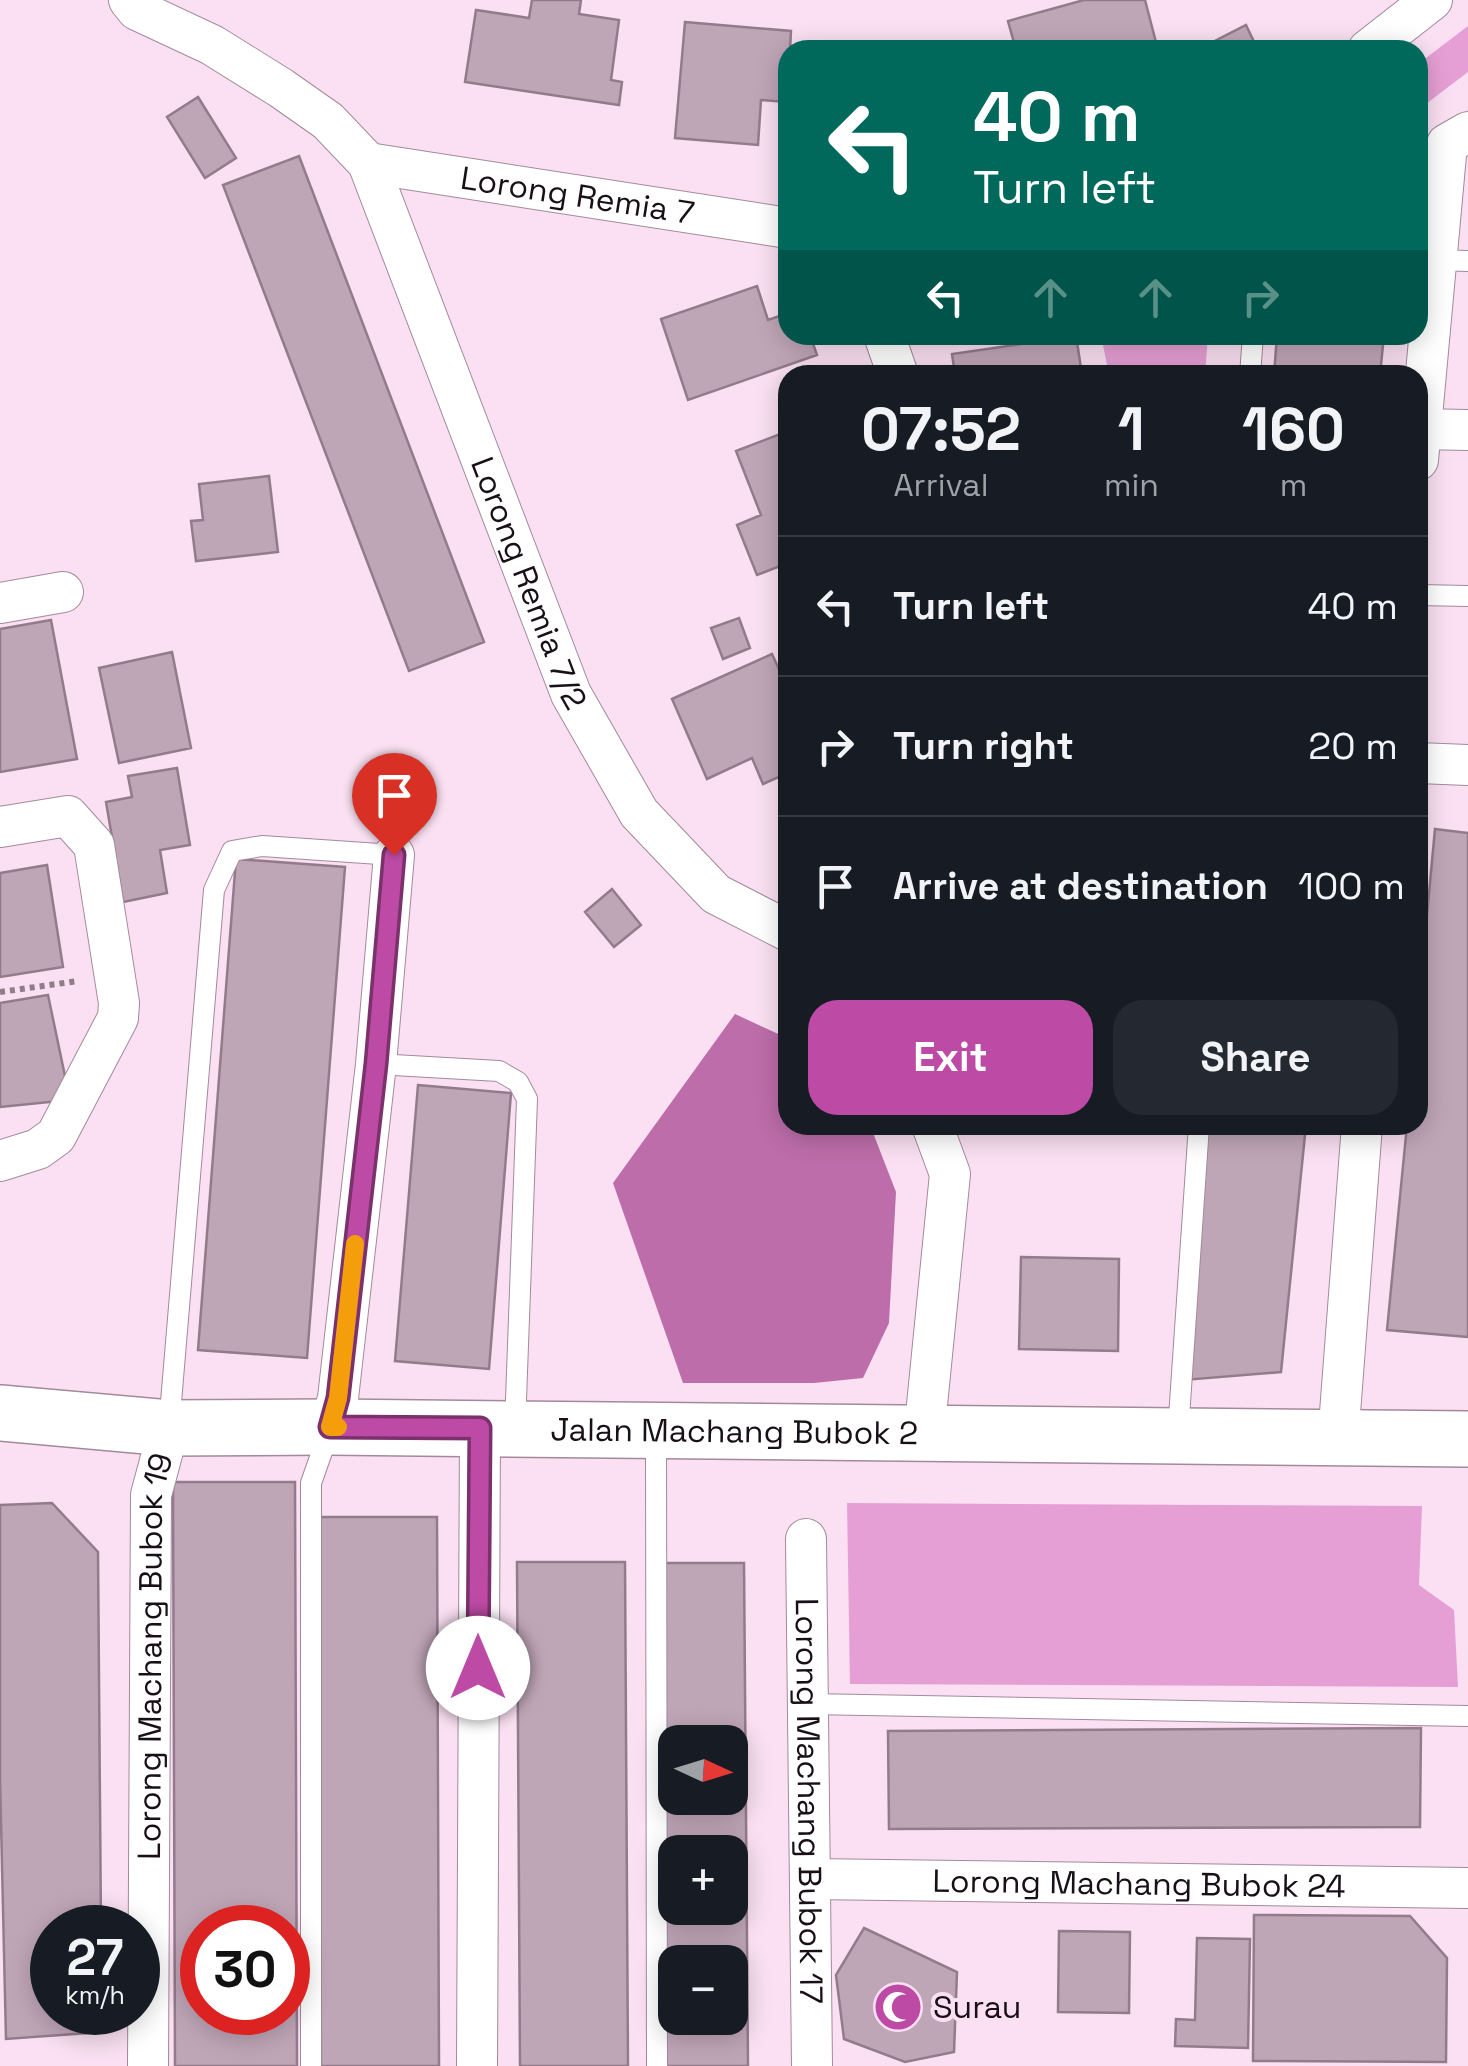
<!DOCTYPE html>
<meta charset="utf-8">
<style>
:root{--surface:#171b24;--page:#242831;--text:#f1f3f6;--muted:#9ea1a6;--line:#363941;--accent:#bd4ba5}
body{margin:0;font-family:"Space Grotesk",sans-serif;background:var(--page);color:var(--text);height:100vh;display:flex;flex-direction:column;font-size:38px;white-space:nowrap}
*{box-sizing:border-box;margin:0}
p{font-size:32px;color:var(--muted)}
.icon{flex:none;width:55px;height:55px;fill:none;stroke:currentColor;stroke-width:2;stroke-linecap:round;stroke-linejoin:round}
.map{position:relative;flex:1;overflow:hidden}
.side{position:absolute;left:778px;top:365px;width:650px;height:770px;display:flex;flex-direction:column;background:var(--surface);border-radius:30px;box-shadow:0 5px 25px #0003}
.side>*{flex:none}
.hud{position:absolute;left:778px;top:40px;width:650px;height:305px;border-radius:30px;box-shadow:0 5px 25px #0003;background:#00695c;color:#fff;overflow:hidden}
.needle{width:65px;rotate:94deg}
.tools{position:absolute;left:658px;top:1725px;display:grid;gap:20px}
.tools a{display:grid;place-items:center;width:90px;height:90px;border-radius:20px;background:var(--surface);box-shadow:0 5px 25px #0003;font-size:50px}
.speed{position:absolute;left:30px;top:1905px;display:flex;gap:20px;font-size:50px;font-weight:700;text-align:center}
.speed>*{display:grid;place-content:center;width:130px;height:130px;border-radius:50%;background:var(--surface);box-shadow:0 5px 25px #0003;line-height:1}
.speed small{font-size:25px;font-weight:400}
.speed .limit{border:15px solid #d22;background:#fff;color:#111}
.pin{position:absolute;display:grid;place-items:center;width:85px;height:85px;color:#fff;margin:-102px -42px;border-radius:50% 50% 50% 0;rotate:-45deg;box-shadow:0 0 10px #0007}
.pin .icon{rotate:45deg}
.me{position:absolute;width:110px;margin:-55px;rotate:0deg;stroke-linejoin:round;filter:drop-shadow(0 0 8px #0008)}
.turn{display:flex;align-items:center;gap:35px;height:210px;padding:0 30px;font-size:45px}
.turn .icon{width:130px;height:130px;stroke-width:2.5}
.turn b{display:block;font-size:70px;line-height:85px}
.lanes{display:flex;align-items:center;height:95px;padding:0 30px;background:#0003;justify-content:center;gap:50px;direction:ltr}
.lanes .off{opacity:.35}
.eta{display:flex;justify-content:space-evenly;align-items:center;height:170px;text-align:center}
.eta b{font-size:60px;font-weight:600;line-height:70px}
.cta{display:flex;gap:20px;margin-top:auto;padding:20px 30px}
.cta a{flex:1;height:115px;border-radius:30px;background:var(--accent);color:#fff;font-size:40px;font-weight:600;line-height:115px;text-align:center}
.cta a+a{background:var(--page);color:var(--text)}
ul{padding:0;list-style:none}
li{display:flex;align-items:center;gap:30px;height:140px;padding:0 30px;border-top:2px solid var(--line)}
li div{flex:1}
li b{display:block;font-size:38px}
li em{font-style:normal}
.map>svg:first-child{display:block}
</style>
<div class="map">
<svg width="1468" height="2066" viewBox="0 0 1468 2066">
<rect width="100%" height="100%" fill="#fae0f2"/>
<path fill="#e69fd4" d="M1468,26V72L1418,110V64Z
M1101,335H1208L1205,375H1109Z
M847,1503L1422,1506L1419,1585L1454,1610L1458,1687L850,1684Z"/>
<path fill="#bd6da9" d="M735,1014L787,1038L788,1125H870L896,1192L889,1323L863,1378L814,1383H683L613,1183Z"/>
<path fill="#bfa6b7" stroke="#937b8c" stroke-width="2.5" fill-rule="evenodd" d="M532,0H581L579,14L619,20L611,80L622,82L619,105L465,82L476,10L529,18Z
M1084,0H1145L1158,50H1016L1008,21Z
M685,22L791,31L790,50H788L785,102L761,100L758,145L675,138Z
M1246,25L1258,50H1207L1205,46Z
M198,97L236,158L205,178L167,117Z
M299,156L484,642L409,671L223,185Z
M757,286L768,320L788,313V335H810L817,355L688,400L661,319Z
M1020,335H1076L1082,375H955L952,354L1021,344Z
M1277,335H1384L1380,375H1274Z
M788,431V563L757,575L737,525L761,515L736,451Z
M269,476L278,552L196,561L191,521L203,520L199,484Z
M739,618L750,648L723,659L711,628Z
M51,620L77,759L0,772V629Z
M172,652L191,748L119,763L99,668Z
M772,654L788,689V773L763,784L752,758L707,779L672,699Z
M177,768L190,845L160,850L167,893L123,902L106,802L132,797L128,776Z
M1435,829L1468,833V1337L1387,1330L1407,1125H1418V1011Z
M236,859L345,867L307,1358L198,1350Z
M47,865L63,967L0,977V873Z
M612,889L641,925L614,947L585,912Z
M48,995L70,1100L0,1107V1003Z
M418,1085L511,1093L489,1369L395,1361Z
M1207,1125H1306L1281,1372L1184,1380Z
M1021,1257L1119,1259L1118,1351L1019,1349Z
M173,1482H295L297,2066H175ZM202,1928H288V2012H202Z
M52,1503L98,1552L101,1928H52V2012H102V2032L6,2039L0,1778V1505Z
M319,1517H437L439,2066H321Z
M517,1562H625L628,2066H520Z
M659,1563H744L748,2066H664ZM675,1742H730V1798H675ZM675,1852H730V1908H675ZM675,1962H730V2018H675Z
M1421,1728L1420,1827L889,1829L888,1731Z
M1254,1915L1410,1916L1447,1958L1446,2062L1253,2061Z
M864,1928L957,1972L954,2052L905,2062L844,2039L836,1975Z
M1059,1931L1130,1932L1129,2013L1058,2012Z
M1197,1938L1250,1939L1248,2048L1175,2046L1176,2019L1195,2020Z"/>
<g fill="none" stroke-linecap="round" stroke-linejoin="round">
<g stroke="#a28a9b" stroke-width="22">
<path id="lane" d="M1418,164L1445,145
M1436,260L1468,261
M1250,375L1253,335
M1418,595L1468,596
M376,1064L499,1071L518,1082L527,1099L515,1427
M169,1426L214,890L232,851L262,846L394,855
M1178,1432L1199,1125
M656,1433L657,2066
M808,1704L1468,1716
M311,2066V1483L330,1429"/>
</g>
<g stroke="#a28a9b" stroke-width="42">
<g id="street">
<path id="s1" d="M129,0L137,10L212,45L281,88L328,121L368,163L571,694L639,813L716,894L788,931"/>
<path d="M1368,50L1432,0"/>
<path id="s2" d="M368,163L788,228"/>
<path d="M884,335L898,375"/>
<path d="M1420,429L1468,430"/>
<path d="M1418,460L1447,144L1468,132"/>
<path d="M0,603L63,592"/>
<path d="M1418,763L1468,765"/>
<path d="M0,827L68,816L94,845L119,1003L118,1018L56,1136L38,1149L0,1161"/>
<path d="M330,1427L338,1398L376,1064L394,855"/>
<path d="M924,1435L950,1174L932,1125"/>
<path d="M1338,1439L1362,1125"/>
<path id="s3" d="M806,1539L812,2066"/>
<path id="s4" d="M811,1879L1468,1888"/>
<path id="s5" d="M148,2066L151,1495L169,1428"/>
<path d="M477,2066L480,1428"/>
</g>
</g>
<g stroke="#a28a9b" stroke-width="58">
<g id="secondary">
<path id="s6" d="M0,1413L169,1428L330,1427L1468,1439"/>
</g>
</g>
<path stroke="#8f7d8a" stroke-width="6" stroke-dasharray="5 5" stroke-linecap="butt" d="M0,992L78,981"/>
<use href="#lane" stroke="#fff" stroke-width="20"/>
<use href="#street" stroke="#fff" stroke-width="40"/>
<use href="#secondary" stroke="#fff" stroke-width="55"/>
</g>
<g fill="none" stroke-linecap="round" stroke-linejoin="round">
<g stroke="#7b316b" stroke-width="25">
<path id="route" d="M394,855L376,1064L338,1398L330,1427L480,1428L478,1668"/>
</g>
<use href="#route" stroke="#bd4ba5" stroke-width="18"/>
<path stroke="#f59e0b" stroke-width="18" d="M338,1427H330L338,1398L355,1244"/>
</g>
<defs>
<g id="mosque-disc" transform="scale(2.5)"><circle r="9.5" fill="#bd4ba5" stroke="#fae0f2"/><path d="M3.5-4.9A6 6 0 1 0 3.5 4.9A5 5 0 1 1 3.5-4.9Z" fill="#fff"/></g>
</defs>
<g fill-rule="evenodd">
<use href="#mosque-disc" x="898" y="2007"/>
</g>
<g text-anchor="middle" stroke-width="8" stroke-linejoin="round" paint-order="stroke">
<g font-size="32" fill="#181016" stroke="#fae0f2">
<text dy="11" stroke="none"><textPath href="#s2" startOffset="212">Lorong Remia 7</textPath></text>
<text dy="11" stroke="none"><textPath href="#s1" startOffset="742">Lorong Remia 7/2</textPath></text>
<text dy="11" stroke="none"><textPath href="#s6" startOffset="735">Jalan Machang Bubok 2</textPath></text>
<text dy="11" stroke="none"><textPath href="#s5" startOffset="410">Lorong Machang Bubok 19</textPath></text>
<text dy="11" stroke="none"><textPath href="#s3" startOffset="262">Lorong Machang Bubok 17</textPath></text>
<text dy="11" stroke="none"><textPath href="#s4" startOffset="328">Lorong Machang Bubok 24</textPath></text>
</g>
<g font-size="32" fill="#181016" stroke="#fae0f2" text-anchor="start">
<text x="933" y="2018">Surau</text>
</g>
</g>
</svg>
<div class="tools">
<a><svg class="needle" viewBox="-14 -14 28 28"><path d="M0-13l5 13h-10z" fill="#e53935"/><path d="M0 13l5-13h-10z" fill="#9ea1a6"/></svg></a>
<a>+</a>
<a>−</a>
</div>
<div class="speed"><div>27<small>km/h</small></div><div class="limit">30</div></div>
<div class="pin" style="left:394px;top:855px;background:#d93025"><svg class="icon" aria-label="arrive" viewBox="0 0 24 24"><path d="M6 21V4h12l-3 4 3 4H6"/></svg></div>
<svg class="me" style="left:478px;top:1668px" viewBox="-20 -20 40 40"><circle r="19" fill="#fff"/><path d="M0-13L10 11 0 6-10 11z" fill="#bd4ba5"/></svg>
<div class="hud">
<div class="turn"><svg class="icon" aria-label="left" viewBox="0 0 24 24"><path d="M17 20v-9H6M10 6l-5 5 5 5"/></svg><div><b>40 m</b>Turn left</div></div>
<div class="lanes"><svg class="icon" aria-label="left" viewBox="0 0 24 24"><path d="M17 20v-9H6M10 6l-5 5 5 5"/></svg><svg class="icon off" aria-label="ahead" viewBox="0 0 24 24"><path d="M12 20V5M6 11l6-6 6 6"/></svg><svg class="icon off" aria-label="ahead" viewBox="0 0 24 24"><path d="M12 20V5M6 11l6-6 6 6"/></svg><svg class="icon off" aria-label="right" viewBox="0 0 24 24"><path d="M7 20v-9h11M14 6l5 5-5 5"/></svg></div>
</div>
<section class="side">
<div class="eta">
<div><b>07:52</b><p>Arrival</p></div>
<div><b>1</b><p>min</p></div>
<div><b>160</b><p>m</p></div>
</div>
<ul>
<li><svg class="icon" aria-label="left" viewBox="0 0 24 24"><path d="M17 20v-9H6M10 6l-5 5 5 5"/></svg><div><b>Turn left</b></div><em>40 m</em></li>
<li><svg class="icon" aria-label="right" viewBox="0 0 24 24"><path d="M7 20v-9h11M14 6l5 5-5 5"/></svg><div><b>Turn right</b></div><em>20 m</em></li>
<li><svg class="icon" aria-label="arrive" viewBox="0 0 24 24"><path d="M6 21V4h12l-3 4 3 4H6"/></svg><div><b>Arrive at destination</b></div><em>100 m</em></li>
</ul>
<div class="cta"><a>Exit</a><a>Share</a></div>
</section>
</div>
